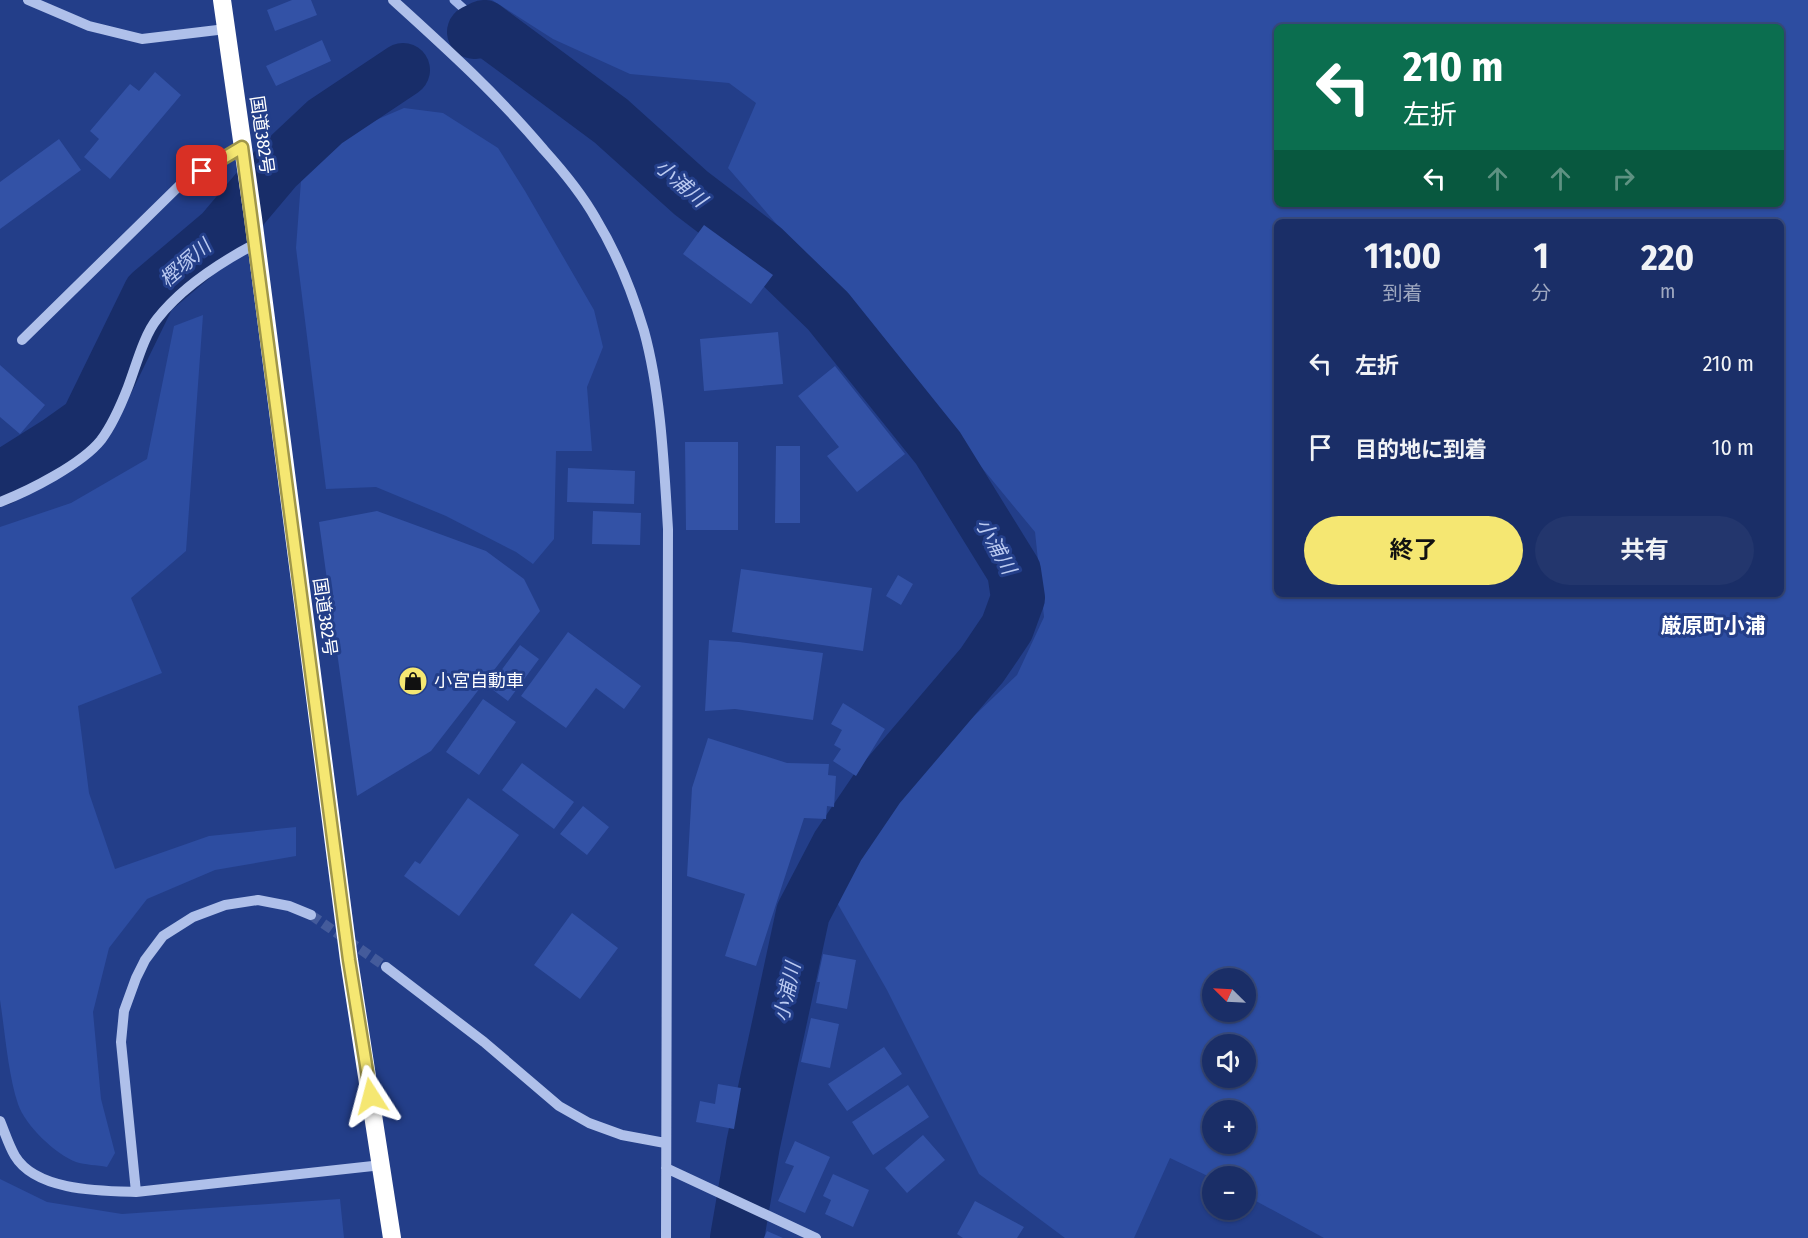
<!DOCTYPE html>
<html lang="ja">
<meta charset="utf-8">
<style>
:root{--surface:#1a2e67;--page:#23366d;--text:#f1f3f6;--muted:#9fa8c0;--line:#384a7b;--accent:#f5e772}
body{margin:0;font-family:"Fira Sans Condensed","Noto Sans JP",sans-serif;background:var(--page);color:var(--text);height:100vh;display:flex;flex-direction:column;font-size:22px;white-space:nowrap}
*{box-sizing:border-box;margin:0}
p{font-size:20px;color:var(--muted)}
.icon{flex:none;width:33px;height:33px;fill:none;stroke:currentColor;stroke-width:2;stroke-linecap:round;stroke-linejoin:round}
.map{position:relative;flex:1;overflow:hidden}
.details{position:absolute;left:1274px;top:219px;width:510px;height:378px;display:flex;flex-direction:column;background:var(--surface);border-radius:9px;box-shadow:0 2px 4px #0004,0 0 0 2px var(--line)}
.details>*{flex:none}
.guide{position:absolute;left:1274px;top:24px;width:510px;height:183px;border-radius:9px;box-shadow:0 2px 4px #0004,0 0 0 2px var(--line);background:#0b6e4f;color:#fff;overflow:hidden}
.needle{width:39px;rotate:294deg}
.controls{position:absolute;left:1202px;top:968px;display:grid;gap:12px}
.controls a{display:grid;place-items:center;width:54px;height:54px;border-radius:50%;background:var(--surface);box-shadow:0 2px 4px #0004,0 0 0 2px var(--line);font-size:30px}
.pin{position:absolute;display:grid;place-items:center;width:51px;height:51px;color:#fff;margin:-26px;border-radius:12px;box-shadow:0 3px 9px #0006}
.me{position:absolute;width:66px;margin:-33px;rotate:351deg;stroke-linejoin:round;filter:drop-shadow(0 0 4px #0008)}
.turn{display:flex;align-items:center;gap:21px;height:126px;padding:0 30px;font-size:27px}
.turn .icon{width:78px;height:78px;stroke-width:2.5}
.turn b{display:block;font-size:42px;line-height:51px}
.lanes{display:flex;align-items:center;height:57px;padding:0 30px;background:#0003;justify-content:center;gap:30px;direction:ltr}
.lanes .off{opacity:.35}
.eta{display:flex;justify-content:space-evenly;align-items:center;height:102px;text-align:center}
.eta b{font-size:36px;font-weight:700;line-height:42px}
.button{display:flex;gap:12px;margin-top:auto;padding:12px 30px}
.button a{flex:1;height:69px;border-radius:36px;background:var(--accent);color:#111;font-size:24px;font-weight:700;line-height:69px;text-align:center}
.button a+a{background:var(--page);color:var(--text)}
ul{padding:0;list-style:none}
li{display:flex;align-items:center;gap:18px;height:84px;padding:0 30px}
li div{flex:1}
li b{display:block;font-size:22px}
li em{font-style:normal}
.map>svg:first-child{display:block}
</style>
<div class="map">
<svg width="1808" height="1238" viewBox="0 0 1808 1238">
<rect width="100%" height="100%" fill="#233e89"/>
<path fill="#2d4da1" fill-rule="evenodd" d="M492,0H1808V1238H1324L1245,1195V1176H1212V1178L1170,1158L1134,1238H1065L979,1174L887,990L835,899L852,861L913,774L1017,675L1044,617L1035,532L864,325L728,168L756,103L729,83L630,74L553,39ZM1276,27H1780V204H1276ZM1276,222H1780V594H1276ZM1212,978H1245V1011H1212ZM1212,1044H1245V1077H1212ZM1212,1110H1245V1143H1212Z
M404,108L443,113L498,148L525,191L594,310L603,347L587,387L592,451H556L554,539L533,564L516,552L446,516L376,487L326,489L296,248L301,181L336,137Z
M203,315L186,551L131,598L162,673L78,706L89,793L115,869L209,836L296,827V856L215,870L147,899L109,948L93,1012L101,1099L115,1153L107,1167C97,1165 85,1165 76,1162C55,1154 25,1125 18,1104C8,1074 5,1032 0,1000V527L71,503L147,459L174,326Z
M0,1179L47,1202L122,1214L340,1199L344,1238H0Z"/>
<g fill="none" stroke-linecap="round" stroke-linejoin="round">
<path stroke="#a4b8eb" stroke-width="9" d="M454,0L484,27"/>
<path stroke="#182d69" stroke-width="54" d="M474,32L484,27L611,121L691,193L763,248L828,311L938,448L1014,571L1018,598L1007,628L982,665L878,787L838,846L803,913L753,1145L737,1238
M0,479L56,444L87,422L150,293L222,232L276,168L325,122L403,70"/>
</g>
<path fill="#3352a6" d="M292,0H311L317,15L275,31L267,10Z
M322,40L331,61L276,86L266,66Z
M155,72L181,95L110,179L84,157L99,139L90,131L130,84L139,91Z
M59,139L81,170L0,229V182Z
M704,225L773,275L751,304L683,254Z
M778,332L783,384L704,391L700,339Z
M0,365L45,405L20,434L0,417Z
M835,366L905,454L857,492L827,456L839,447L798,396Z
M685,442H738V530H686Z
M776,446H800V523H775Z
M568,468L635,471L634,504L567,502Z
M377,511L486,551L524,579L540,611L431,751L357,796L319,522Z
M593,511L641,513L640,545L592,544Z
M741,569L872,588L863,651L732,632Z
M898,575L913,584L901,605L886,596Z
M568,632L641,686L624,709L596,688L566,728L521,696Z
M709,640L739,642L823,653L813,720L735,709L705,711Z
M520,645L539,659L508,701L489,687Z
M483,699L516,722L479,775L446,752Z
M843,703L885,729L856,776L833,761L841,749L834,745L842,730L831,724Z
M708,738L787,763L829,764L828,775L836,776L834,807L827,806L826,819L804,818L756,966L725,956L745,894L687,876L692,788Z
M522,763L574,802L554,829L502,790Z
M468,798L519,835L459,916L404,876L415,861L420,864Z
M583,806L609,827L587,855L560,834Z
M572,913L618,948L580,999L534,965Z
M823,954L856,960L847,1009L816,1003L820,982H817Z
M811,1018L839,1024L830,1068L801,1062Z
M884,1047L902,1074L847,1111L828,1084Z
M718,1084L741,1088L734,1129L696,1122L700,1101L715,1104Z
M908,1085L929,1117L873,1155L852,1122Z
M923,1135L945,1160L907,1193L885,1168Z
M795,1141L830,1157L805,1213L778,1201L794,1166L785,1163Z
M833,1174L869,1190L853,1227L825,1214L831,1200L823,1196Z
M975,1201L1024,1227L1017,1238H963L957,1234Z
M767,1231L783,1238H764Z"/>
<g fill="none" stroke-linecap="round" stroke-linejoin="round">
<path stroke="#445b9b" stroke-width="10" stroke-dasharray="10 5" stroke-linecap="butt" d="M311,915L386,967"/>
<path stroke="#afc0ea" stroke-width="10" d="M28,0L89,26L142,39L226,29
M393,0C446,48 498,95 544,150C563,171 582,194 596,219C616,252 633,294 644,331C661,393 664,466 668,529L666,1238
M22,340L182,183L242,147
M0,502C29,491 82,464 101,440C113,424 121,405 128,387C136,366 144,335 157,319C182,287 219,263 255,244
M386,967L484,1042L559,1106L589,1123L622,1135L665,1143
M0,1121C5,1133 9,1146 15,1156C36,1191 101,1191 136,1192L382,1165
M666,1168L816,1238
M136,1192L121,1042L124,1011L136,978L145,960L163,936L193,917L225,905L258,900L289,906L311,915"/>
<path stroke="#fff" stroke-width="18" d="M222,0L253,218L349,960L392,1238"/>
</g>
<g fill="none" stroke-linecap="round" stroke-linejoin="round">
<g stroke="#9f964a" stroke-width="15">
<path id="route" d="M202,171L242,147L349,960L371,1096"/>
</g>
<use href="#route" stroke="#f5e772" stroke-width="10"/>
</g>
<defs>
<g id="shop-disc" transform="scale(1.5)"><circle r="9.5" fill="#f5e772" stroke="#233e89"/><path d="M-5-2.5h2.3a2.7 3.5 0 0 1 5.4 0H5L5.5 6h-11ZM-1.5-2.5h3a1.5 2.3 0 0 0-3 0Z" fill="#111"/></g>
</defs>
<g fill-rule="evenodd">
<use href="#shop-disc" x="413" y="681"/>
</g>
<g text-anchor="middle" stroke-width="6" stroke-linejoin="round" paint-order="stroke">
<g font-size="18" fill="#fff" stroke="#233e89">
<text transform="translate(262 135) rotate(82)" y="6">国道382号</text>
<text transform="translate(325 617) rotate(82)" y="6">国道382号</text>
</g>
<g font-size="18" fill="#fff" stroke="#233e89" text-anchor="start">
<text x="434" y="687">小宮自動車</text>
</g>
<g font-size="20" font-style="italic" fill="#bbcaf1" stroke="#233e89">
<text transform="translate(681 183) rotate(41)" y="7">小浦川</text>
<text transform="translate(185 263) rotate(-41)" y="7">樫塚川</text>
<text transform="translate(996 546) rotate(61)" y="7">小浦川</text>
<text transform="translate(787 992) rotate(-78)" y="7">小浦川</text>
</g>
<g font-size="21" font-weight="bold" fill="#fff" stroke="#233e89">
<text x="1713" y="633">厳原町小浦</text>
</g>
</g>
</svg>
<div class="controls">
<a><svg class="needle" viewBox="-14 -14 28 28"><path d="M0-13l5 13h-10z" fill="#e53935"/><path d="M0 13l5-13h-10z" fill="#9fa8c0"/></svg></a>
<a><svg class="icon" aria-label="sound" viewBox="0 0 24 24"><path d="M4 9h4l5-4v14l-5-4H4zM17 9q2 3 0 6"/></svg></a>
<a>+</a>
<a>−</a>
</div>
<div class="pin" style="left:202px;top:171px;background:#d93025"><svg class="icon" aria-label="arrive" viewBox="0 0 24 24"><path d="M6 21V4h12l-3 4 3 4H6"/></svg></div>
<svg class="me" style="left:371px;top:1096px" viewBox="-20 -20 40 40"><path d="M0-17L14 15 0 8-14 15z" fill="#f5e772" stroke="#fff" stroke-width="4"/></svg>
<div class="guide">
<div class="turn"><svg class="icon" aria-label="left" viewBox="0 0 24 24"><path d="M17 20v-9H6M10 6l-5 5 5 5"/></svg><div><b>210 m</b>左折</div></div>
<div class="lanes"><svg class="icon" aria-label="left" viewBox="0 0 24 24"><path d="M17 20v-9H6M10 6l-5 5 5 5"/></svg><svg class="icon off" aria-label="ahead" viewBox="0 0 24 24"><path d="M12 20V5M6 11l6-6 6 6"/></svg><svg class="icon off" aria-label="ahead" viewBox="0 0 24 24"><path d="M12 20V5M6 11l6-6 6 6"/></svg><svg class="icon off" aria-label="right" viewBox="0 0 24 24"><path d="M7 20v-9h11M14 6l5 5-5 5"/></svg></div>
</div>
<section class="details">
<div class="eta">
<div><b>11:00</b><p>到着</p></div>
<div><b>1</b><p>分</p></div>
<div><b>220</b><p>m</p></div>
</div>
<ul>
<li><svg class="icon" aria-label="left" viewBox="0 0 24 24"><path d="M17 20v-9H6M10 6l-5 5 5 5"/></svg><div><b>左折</b></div><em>210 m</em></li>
<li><svg class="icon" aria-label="arrive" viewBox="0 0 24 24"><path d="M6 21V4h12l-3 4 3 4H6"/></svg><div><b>目的地に到着</b></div><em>10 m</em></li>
</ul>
<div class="button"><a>終了</a><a>共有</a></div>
</section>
</div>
